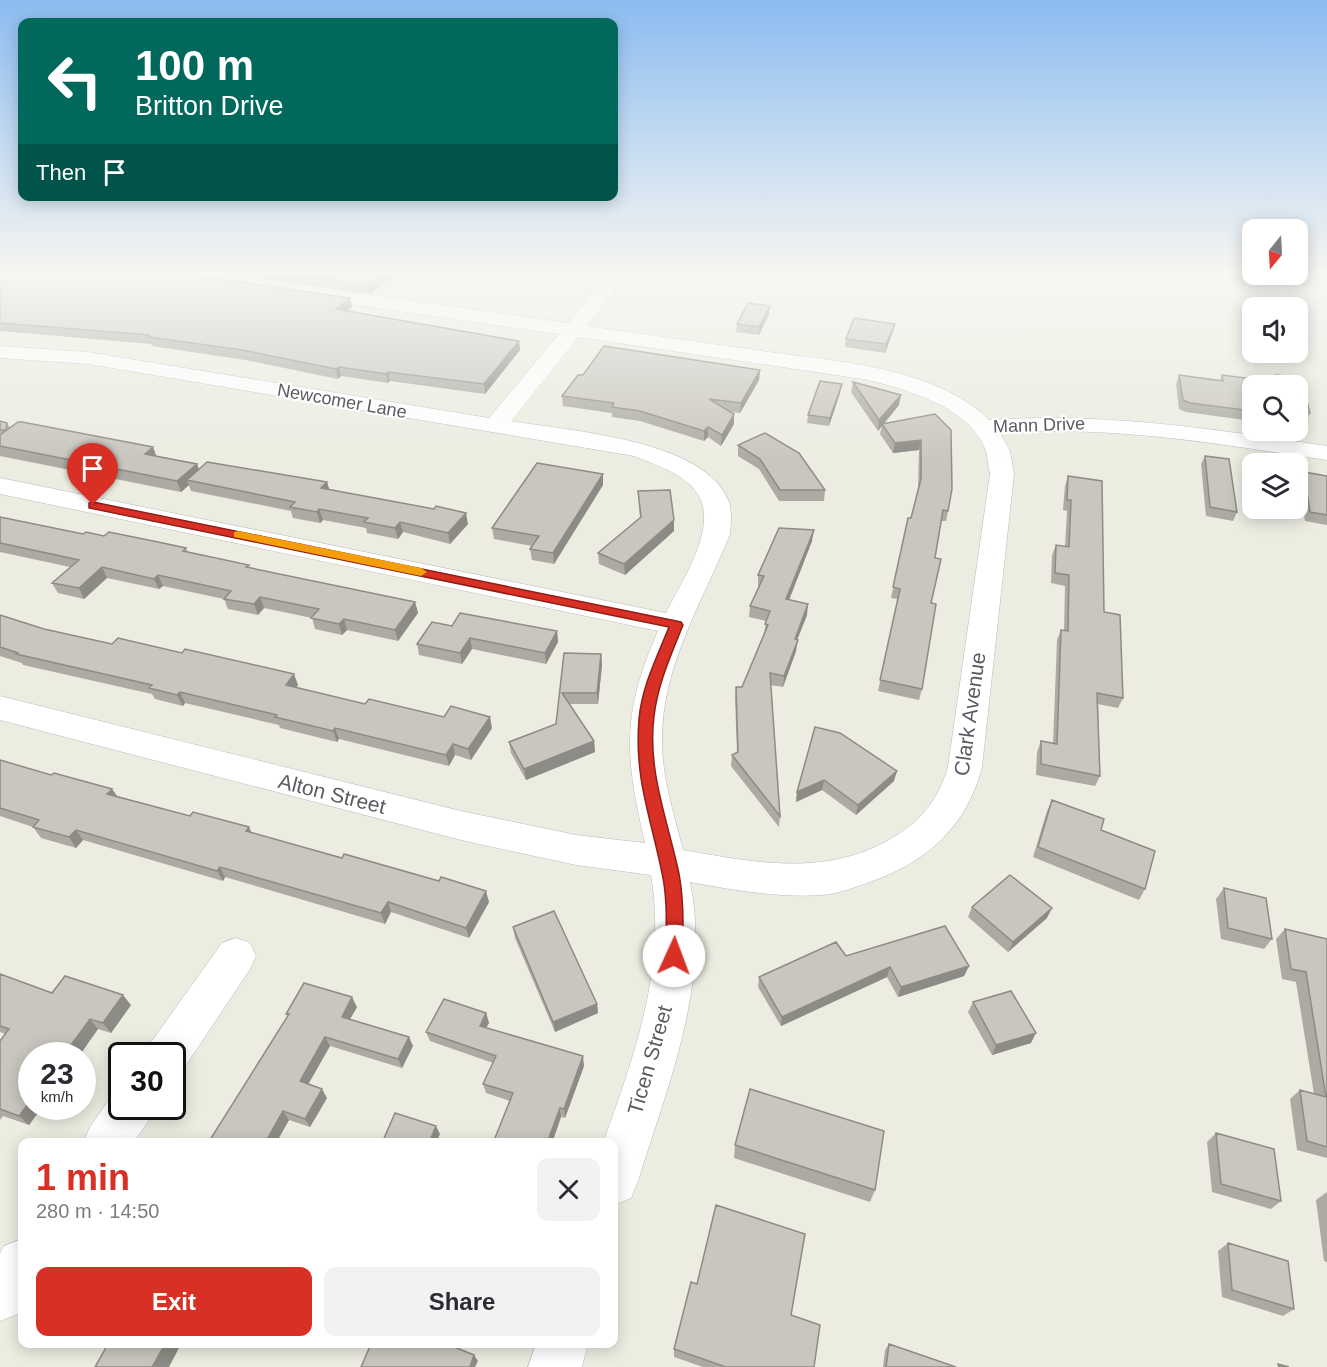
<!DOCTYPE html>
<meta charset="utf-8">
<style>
:root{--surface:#fff;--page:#f2f2f3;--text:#2b2b33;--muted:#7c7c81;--accent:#d93025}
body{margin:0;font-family:Helvetica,sans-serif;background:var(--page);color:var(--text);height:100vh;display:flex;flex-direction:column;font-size:22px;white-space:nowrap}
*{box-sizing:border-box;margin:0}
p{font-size:20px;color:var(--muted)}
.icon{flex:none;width:33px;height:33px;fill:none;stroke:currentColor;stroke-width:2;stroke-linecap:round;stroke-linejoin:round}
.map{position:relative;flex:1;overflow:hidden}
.sheet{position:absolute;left:18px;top:1138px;width:600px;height:210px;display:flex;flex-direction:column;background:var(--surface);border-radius:12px;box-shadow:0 3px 15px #0003}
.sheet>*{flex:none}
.guide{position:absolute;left:18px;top:18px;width:600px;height:183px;border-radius:12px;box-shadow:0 3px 15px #0003;background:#00695c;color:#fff;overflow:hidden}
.needle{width:39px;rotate:198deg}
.buttons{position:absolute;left:1242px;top:219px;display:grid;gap:12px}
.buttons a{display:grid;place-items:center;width:66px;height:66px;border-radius:12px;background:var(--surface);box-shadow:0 3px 15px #0003;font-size:30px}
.speed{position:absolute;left:18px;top:1042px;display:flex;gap:12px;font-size:30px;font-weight:700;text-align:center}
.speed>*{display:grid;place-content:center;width:78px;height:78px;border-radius:50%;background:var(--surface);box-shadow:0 3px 15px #0003;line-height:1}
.speed small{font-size:15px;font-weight:400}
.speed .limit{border:3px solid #111;border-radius:9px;background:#fff;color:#111}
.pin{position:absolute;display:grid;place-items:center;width:51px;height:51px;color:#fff;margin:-62px -26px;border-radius:50% 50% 50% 0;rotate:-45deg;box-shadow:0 0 6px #0007}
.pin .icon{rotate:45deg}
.me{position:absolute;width:66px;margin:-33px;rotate:2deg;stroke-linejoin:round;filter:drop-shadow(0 0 4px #0008)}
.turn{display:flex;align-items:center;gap:21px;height:126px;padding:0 18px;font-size:27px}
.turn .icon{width:78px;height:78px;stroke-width:2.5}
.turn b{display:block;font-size:42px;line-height:51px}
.then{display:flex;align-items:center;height:57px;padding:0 18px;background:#0003;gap:12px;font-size:22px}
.round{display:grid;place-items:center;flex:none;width:63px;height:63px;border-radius:12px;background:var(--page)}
.summary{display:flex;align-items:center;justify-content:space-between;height:102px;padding:0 18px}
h1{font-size:36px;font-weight:700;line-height:45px;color:var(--accent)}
.button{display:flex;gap:12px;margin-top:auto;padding:12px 18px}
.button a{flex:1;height:69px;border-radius:12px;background:var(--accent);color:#fff;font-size:24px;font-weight:700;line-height:69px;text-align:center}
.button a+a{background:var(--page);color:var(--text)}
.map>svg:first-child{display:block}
</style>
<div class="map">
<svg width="1327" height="1367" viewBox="0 0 1327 1367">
<rect width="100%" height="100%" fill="#edece1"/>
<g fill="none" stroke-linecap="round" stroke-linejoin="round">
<g stroke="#b9bac0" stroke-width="1">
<path id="minor" d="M609,280L616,282L618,286L587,326C643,334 699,342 755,350C828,361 934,365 989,420C1103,412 1214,429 1327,446V460C1219,444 1110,425 1000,433L1010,451L1014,474L982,767C967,826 927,862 870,882C855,887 838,894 822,895C778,898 733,890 690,882C711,983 667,1087 638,1181L631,1198L614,1205V1143H603C634,1057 667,967 651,875L576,865L461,840L0,720V696L461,811L576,835L645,843C625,756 621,715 658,631L0,494V478L666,613C683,578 728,515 688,483C673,470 653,464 634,456L88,364L0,358V346L88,352L489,418L559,334L308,298L301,296L298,292L301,288L308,286L568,323L602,282ZM578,337L863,379C903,388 972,407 986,451C988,458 988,467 990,474L948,767C939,797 924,818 897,835C830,878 757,863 683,850C674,814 662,778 662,742C661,667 703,601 730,534C731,523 732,513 729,502C706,439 568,431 511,421Z
M236,938L250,943L256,956L250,969L182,1071L172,1075V1056H145L152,1041L222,943Z
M122,1089V1107H153L147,1123L133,1143H83L90,1127L115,1091Z
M22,1239V1307L18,1314L0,1321V1253L4,1246Z
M536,1344H588L582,1367H528Z"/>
</g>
<use href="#minor" fill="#fff" fill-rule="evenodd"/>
</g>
<path fill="#acaaa3" d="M0,271L350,298L352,307L347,311L519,341L520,350L485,394L390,381L388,383L341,376L338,379L245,360L152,346L151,344L0,331Z
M209,271H397L398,272L370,294Z
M769,314L759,335L736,332L737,324Z
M895,324L893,332L885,353L845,347L846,339Z
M760,370L759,380L740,413L731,412L734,414V424L721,446L708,437L704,441L640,421L612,417V413L563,406L562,396Z
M1179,375L1220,380L1222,375L1273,381L1276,375L1301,378L1310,413L1306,422L1298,421V386H1252V421L1186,412L1179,409L1176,384Z
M853,382L899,405L883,424L935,414L948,511L946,521H941L935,558L922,689L919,700L878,691L898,599L891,598L908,518H911L918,488L919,450L893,453L880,434L882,426L878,431L851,392Z
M840,393L829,426L807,423L808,415Z
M0,421L7,423L10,428L153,447L156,456L199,469L327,482L329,489L468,524L450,544L403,532L398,539L367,533L366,528L323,520L320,523L293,518L291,511L191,491L189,485L181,492L0,456Z
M738,445L825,490L824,501H779L759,469L738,456Z
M1205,456L1237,512L1233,521L1206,516L1201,464Z
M1304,472L1327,476V525L1305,521L1299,482Z
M603,474V485L554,564L532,560L530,549L532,546L494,539L492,528Z
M1068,476L1104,612L1123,698L1118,708L1098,704L1100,776L1095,786L1036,775L1037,752L1041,741L1053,744L1057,640L1061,630L1064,631L1065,586L1051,583L1052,555L1056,545L1065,547L1067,511L1063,510L1065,486Z
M638,491L674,520V531L625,575L599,564L598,553L640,518Z
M0,517L83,534L104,536L186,548L188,552L249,565L250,568L415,602L418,613L398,641L347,630L342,635L315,629L312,618L264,608L258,615L228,609L224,599L163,586L159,589L107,578L84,599L58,593L52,583L70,567L0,552Z
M812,541L789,600L807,615L797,640L796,651L783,687L770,685L780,816L779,827L731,766L732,755L737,753L735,698L736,687H742L764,634L766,621L749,617L750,606L759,586H758V575Z
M0,615L44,629L298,685L296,688L365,704L492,728L471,760L455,755L449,766L339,739L337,742L280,728L279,725L185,703L183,706L155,699L152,694L23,665L22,663L0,656Z
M452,626L557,631L558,642L546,664L472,649L462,664L419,655L417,644Z
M564,653L601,654L602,665L598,704H569L594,741L595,752L526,780L511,753L509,742L556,724Z
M815,727L894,781L856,815L822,790L796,802L797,792Z
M0,760L51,775L112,789L117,796L252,833L489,902L469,938L391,912L385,924L225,877L223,881L83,840L76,848L41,838L33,827L0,816Z
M1052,800L1101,830L1145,889L1139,900L1033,857L1047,811Z
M1224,888L1272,939L1264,949L1221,939L1216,899Z
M972,907L1047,918L1008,952L968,917Z
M513,927L597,1004L598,1013L555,1032L515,938Z
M1285,929L1327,939V1158L1297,1150L1290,1099L1300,1090L1314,1094L1296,982L1282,979L1276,939Z
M846,956L969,966L964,976L898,997L887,977L781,1026L758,987L759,977Z
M0,974L52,993L131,1005L111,1033L98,1029L79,1056H32V1107H42L29,1125L3,1116L0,1120V1041L5,1034L0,1032Z
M973,1002L1031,1043L992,1055L968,1012Z
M357,1007L350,1019L413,1046L402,1068L330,1046L308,1084L327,1098L310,1127L289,1120L276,1143H208L288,1016L286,1014Z
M486,1013L489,1023L486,1028L584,1066L565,1118L561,1117L552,1143H493L510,1101L486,1093L483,1084L493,1063L430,1041L426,1032Z
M1216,1133L1281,1201L1271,1209L1212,1192L1207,1142Z
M735,1145L875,1190L870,1202L734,1158Z
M1327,1192V1262L1324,1261L1316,1200Z
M1228,1243L1294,1309L1283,1316L1222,1297L1218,1251Z
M697,1284L791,1315L814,1367H703L674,1357V1349Z
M889,1344L956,1367H883L885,1350Z"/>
<path fill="#8c8b85" d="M387,271H397L398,272L370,294L368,285Z
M350,298L352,307L338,318L336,309Z
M770,306L769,314L759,335V327Z
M895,324L893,332L885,353L886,344Z
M519,341L520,350L485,394L484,384Z
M339,367L341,376L338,379L336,369Z
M760,370L759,380L740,413L741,403Z
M388,372L390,381L388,383L386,374Z
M842,384L840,393L829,426L830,418Z
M901,395L899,405L878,431L879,420Z
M734,414V424L721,446L722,435Z
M708,427V437L704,441V431Z
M921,440L919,450L893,453L895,443Z
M153,447L157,458L145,454Z
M197,464L201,474L187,480L189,485L181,492L177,481Z
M603,474V485L554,564L553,553Z
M327,482L330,492L321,488Z
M319,509L323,520L320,523L317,512Z
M466,513L468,524L450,544L448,533Z
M674,520V531L625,575L624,564Z
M400,522L403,532L398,539L395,528Z
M814,530L812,541L785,610L786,599Z
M102,567L107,578L84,599L79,588Z
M158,575L163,586L159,589L154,579Z
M260,597L264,608L258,615L254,604Z
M415,602L418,613L398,641L395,630Z
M808,604L807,615L793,650L795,639Z
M344,619L347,630L342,635L339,624Z
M557,631L558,642L546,664L545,653Z
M470,638L472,649L462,664L460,653Z
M798,640L796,651L783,687L784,676Z
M601,654L602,665L598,704L597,693Z
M294,674L298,685L290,696L286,685Z
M180,692L185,703L183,706L177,695Z
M490,717L492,728L471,760L468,749Z
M335,728L339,739L337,742L333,731Z
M594,741L595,752L526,780L524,769Z
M453,744L455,755L449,766L446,755Z
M897,771L894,781L856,815L858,805Z
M824,780L822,790L796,802L797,792Z
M112,789L119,799L107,794Z
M249,827L254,838L246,831Z
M76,830L83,840L76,848L69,837Z
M220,867L225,877L223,881L217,871Z
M486,891L489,902L469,938L466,928Z
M388,902L391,912L385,924L381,913Z
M1052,908L1047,918L1008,952L1013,942Z
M969,966L964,976L898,997L901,987Z
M890,967L887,977L781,1026L782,1017Z
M123,995L131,1005L111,1033L103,1023Z
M352,997L357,1007L346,1026L342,1017Z
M597,1004L598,1013L555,1032L553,1022Z
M486,1013L489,1023L482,1035L480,1026Z
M90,1019L98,1029L79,1056H63Z
M1036,1033L1031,1043L992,1055L996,1045Z
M325,1037L330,1046L305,1090L300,1081Z
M409,1037L413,1046L402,1068L398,1059Z
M583,1056L584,1066L565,1118L564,1109Z
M322,1089L327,1098L310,1127L305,1119Z
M32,1099V1107H42L29,1125L19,1116Z
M560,1108L561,1117L552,1143H547Z
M283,1111L289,1120L276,1143H265Z
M436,1126L440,1134L436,1143H429Z
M165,1344H178L180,1346L169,1367H152Z
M474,1355L478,1361L475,1367H470Z"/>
<path fill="#c8c6be" stroke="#8c8b85" stroke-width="1.5" d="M0,271H161L350,298L336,309L519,341L484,384L388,372L386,374L339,367L336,369L242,350L149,337V335L0,323Z
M266,271H387L368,285Z
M748,303L770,306L759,327L737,324Z
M854,318L895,324L886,344L846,339Z
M604,346L760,370L741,403L709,399L734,414L722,435L708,427L704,431L640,411L612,407L614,403L562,396L578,375H583Z
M1179,375L1223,381L1222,375L1278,382L1276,375L1301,378L1310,413L1298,412V386H1252V411L1190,403L1183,400Z
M820,381L842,384L830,418L808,415Z
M853,382L901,395L879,420Z
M935,414L951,430L952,489L948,511L943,510L935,558L941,559L931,603L936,604L922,689L880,680L900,589L893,587L908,518H911L921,479V440L895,443L882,424Z
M0,421L7,423L6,430H0Z
M18,422H22L153,447L145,454L197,464L177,481L0,446V435Z
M765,433L799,453L825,490H780L760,459L738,445Z
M1205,456L1229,459L1237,512L1210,507Z
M207,462L327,482L321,488L434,509L436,506L466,513L448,533L400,522L395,528L364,522L368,518L319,509L317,512L290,507L295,502L187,480Z
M537,463L603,474L553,553L530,549L539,536L492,528Z
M1304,472L1327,476V515L1310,512Z
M1068,476L1102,481L1104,612L1120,615L1123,698L1097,693L1100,776L1041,764V741L1057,744L1061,630L1068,631L1069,575L1055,573L1056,545L1069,547L1071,500H1067Z
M670,490L674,520L624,564L598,553L641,517L638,491Z
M0,517L83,534L86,532L104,536L109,532L158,542L186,548L183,551L249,565L246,567L415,602L395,630L344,619L339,624L311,618L319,609L260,597L254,604L224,599L231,591L158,575L154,579L102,567L79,588L52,583L79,560L0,543Z
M779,528L814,530L786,599L808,604L795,639L798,640L784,676L770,673L780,816L732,755L738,752L736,687H742L768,625L765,624L770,611L750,606L764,576L758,575Z
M460,613L557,631L545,653L470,638L460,653L417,644L432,622L452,626Z
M0,615L44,629L112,644L118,638L182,653L185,649L294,674L286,685L365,704L369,699L444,717L451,706L490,717L468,749L453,744L446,755L335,728L333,731L275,717L277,715L180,692L177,695L149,688L152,685L16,654L18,653L0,647Z
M564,653L601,654L597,693H562L594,741L524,769L509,742L556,724Z
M815,727L840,733L897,771L858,805L824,780L797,792Z
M0,760L51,775L54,773L112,789L107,794L190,816L193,812L249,827L246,831L342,858L344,854L439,881L441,877L486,891L466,928L388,902L381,913L220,867L217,871L76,830L69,837L33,827L39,820L0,808Z
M1052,800L1104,819L1101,830L1155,851L1145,889L1038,847Z
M1010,875L1052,908L1013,942L972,907Z
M1224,888L1266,898L1272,939L1228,928Z
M554,911L597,1004L553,1022L513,927Z
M945,926L969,966L901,987L890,967L782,1017L759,977L836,942L846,956Z
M1285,929L1327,939V1147L1307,1141L1300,1090L1326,1097L1306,972L1291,969Z
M0,974L52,993L65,976L123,995L103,1023L90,1019L63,1056H32V1099L19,1116L0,1109V1041L9,1029L0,1026Z
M304,983L352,997L342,1017L409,1037L398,1059L325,1037L300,1081L322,1089L305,1119L283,1111L265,1143H208L289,1014H286Z
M1011,991L1036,1033L996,1045L973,1002Z
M444,999L486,1013L480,1026L583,1056L564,1109L560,1108L547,1143H493L513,1093L483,1084L496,1056L426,1032Z
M750,1089L884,1131L875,1190L735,1145Z
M395,1113L436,1126L429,1143H382Z
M1216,1133L1274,1149L1281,1201L1221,1184Z
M716,1205L805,1234L791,1315L820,1325L814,1367H726L674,1349L691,1282L697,1284Z
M1228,1243L1288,1261L1294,1309L1232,1290Z
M108,1344H165L152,1367H95Z
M371,1344H447L474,1355L470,1367H361Z
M889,1344L956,1367H886Z
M1278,1364L1289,1367H1279Z"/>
<linearGradient id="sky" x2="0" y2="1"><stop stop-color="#8bbcf1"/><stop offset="0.59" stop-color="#f7f6f2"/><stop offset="1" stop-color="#f7f6f2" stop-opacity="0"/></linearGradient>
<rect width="1327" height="462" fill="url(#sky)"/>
<path fill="#d93025" stroke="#8d1f18" stroke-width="1.5" d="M93,502L681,622L683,625C671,655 658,683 654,716C647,771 668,821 679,874C684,901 683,928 683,956L681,961L674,964L668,961L666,956C666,928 668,900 662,873C651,818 634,778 639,719C642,686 657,657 669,627L89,508V503Z"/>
<path fill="#f59e0b" d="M238,531L421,568L427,572L421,576L234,537V532Z"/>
<g text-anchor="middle" stroke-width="4.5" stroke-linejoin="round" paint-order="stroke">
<g font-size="18" fill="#5a5c62" stroke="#fff">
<text transform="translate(342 401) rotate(10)" y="6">Newcomer Lane</text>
<text transform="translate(1039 425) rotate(-2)" y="6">Mann Drive</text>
</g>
<g font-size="21" fill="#5a5c62" stroke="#fff">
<text transform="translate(970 714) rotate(-82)" y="7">Clark Avenue</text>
<text transform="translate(332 794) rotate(14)" y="7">Alton Street</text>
<text transform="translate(650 1060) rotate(-74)" y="7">Ticen Street</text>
</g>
</g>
</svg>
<div class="buttons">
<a><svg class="needle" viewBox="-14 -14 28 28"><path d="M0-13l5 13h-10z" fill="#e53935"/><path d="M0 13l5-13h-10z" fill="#7c7c81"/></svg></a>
<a><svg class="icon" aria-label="sound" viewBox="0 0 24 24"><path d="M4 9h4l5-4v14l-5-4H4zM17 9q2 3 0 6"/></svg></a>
<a><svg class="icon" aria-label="search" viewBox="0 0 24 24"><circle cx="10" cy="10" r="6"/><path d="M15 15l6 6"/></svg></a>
<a><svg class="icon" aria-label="layers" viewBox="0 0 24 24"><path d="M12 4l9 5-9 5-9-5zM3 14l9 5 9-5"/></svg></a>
</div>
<div class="speed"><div>23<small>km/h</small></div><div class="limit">30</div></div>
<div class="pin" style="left:93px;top:505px;background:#d93025"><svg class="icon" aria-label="arrive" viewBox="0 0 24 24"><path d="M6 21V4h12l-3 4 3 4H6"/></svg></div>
<svg class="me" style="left:674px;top:956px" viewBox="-20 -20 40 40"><circle r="19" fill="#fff"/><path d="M0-13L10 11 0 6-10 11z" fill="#d93025"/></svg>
<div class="guide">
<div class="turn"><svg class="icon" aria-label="left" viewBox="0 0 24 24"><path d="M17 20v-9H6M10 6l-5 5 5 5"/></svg><div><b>100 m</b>Britton Drive</div></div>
<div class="then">Then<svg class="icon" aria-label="arrive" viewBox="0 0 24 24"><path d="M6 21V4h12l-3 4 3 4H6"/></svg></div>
</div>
<section class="sheet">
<div class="summary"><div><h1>1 min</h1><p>280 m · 14:50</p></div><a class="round"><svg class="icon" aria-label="close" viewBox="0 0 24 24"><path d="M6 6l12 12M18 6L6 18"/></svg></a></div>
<div class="button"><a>Exit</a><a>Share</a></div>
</section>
</div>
